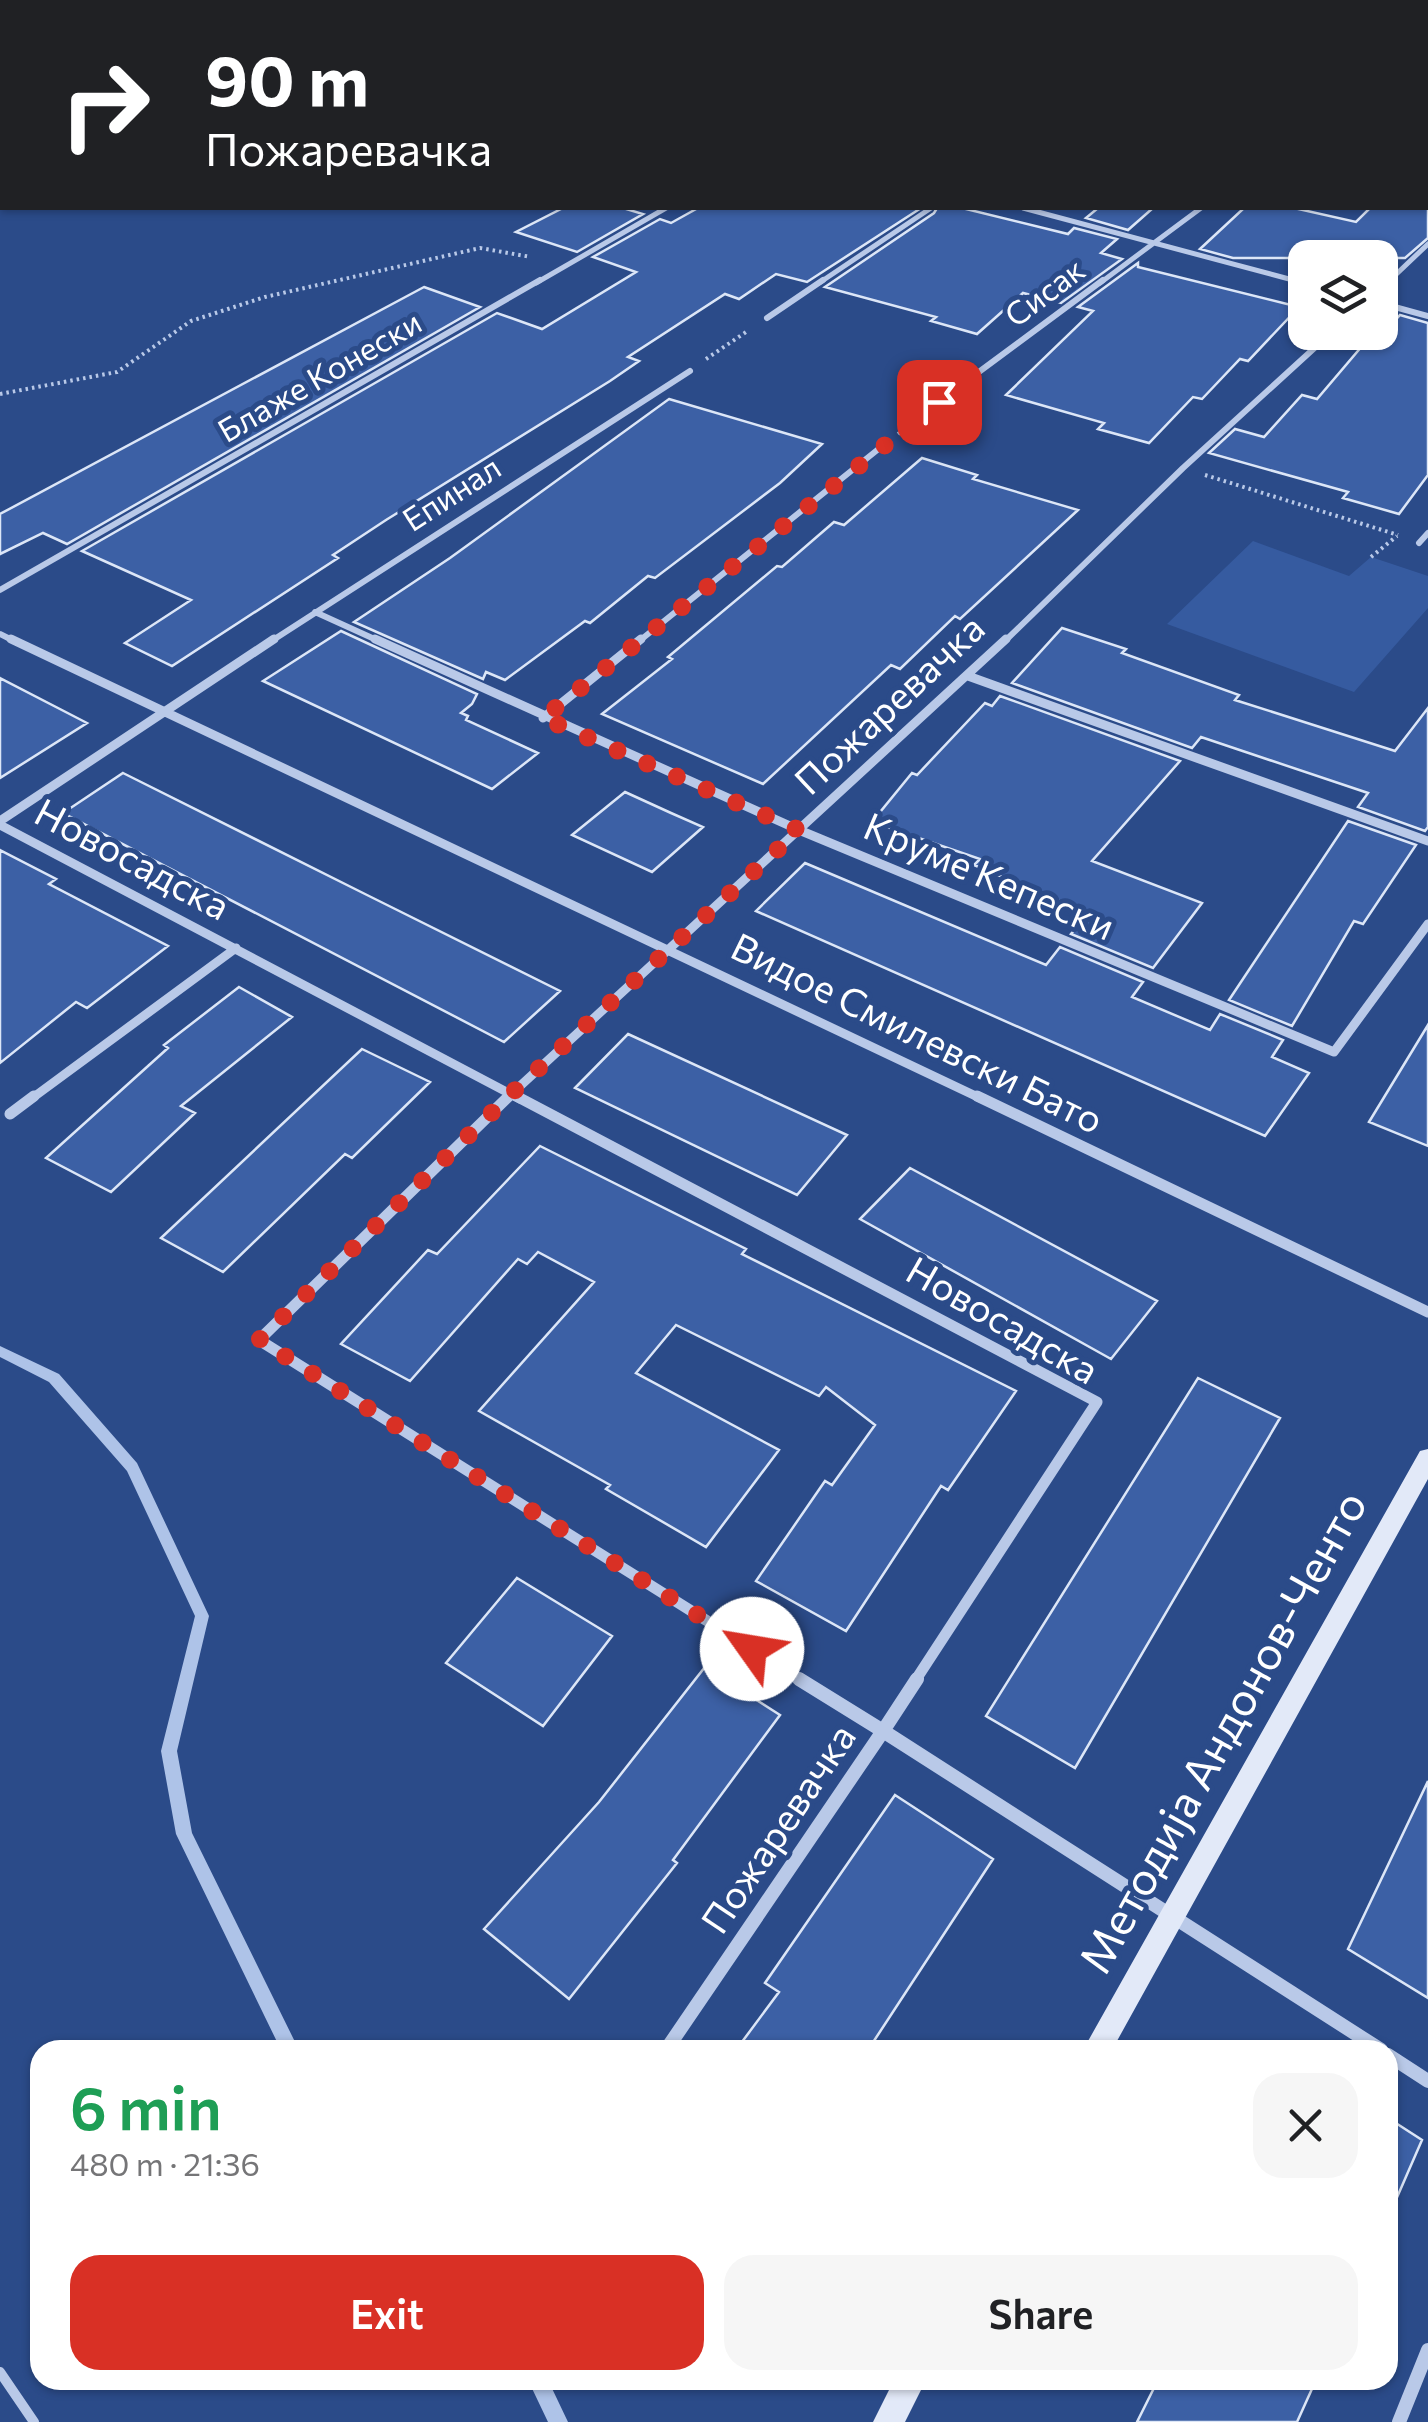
<!DOCTYPE html>
<meta charset="utf-8">
<style>
:root{--surface:#fff;--page:#f6f6f6;--text:#202124;--muted:#757577;--accent:#d93025}
body{margin:0;font-family:Commissioner,sans-serif;background:var(--page);color:var(--text);height:100vh;display:flex;flex-direction:column;font-size:38px;white-space:nowrap}
*{box-sizing:border-box;margin:0}
p{font-size:32px;color:var(--muted)}
.icon{flex:none;width:55px;height:55px;fill:none;stroke:currentColor;stroke-width:2;stroke-linecap:round;stroke-linejoin:round}
.map{position:relative;flex:1;overflow:hidden}
.drawer{position:absolute;left:30px;top:2040px;width:1368px;height:350px;display:flex;flex-direction:column;background:var(--surface);border-radius:30px;box-shadow:0 2px 8px #0004}
.drawer>*{flex:none}
.banner{position:absolute;left:0px;top:0px;width:1430px;height:210px;box-shadow:0 2px 8px #0004;background:#202124;color:#fff;overflow:hidden}
.buttons{position:absolute;left:1288px;top:240px;display:grid;gap:20px}
.buttons a{display:grid;place-items:center;width:110px;height:110px;border-radius:20px;background:var(--surface);box-shadow:0 2px 8px #0004;font-size:50px}
.pin{position:absolute;display:grid;place-items:center;width:85px;height:85px;color:#fff;margin:-42px;border-radius:20px;box-shadow:0 5px 15px #0006}
.me{position:absolute;width:110px;margin:-55px;rotate:302deg;stroke-linejoin:round;filter:drop-shadow(0 0 8px #0008)}
.turn{display:flex;align-items:center;gap:35px;height:210px;padding:0 40px;font-size:45px}
.turn .icon{width:130px;height:130px;stroke-width:2.5}
.turn b{display:block;font-size:70px;line-height:85px}
.round{display:grid;place-items:center;flex:none;width:105px;height:105px;border-radius:30px;background:var(--page)}
.head{display:flex;align-items:center;justify-content:space-between;height:170px;padding:0 40px}
h1{font-size:60px;font-weight:600;line-height:75px;color:#1e9e55}
.action{display:flex;gap:20px;margin-top:auto;padding:20px 40px}
.action a{flex:1;height:115px;border-radius:30px;background:var(--accent);color:#fff;font-size:40px;font-weight:600;line-height:115px;text-align:center}
.action a+a{background:var(--page);color:var(--text)}
.map>svg:first-child{display:block}
</style>
<div class="map">
<svg width="1428" height="2422" viewBox="0 0 1428 2422">
<rect width="100%" height="100%" fill="#2b4b89"/>
<path fill="#365ba0" d="M1253,541L1349,576L1371,557L1428,576V608L1354,692L1167,624Z"/>
<g fill="none" stroke-linecap="round" stroke-linejoin="round">
<path fill="#aec3e8" fill-rule="evenodd" d="M0,1346L59,1374L137,1463L209,1616L177,1751L192,1833L299,2050H281L176,1834L161,1751L195,1616L127,1471L49,1382L0,1357Z
M528,2380H548L568,2422H548Z"/>
</g>
<path fill="#3c60a5" stroke="#dce6f7" stroke-width="2.5" d="M563,208H623L643,214L577,252L516,232Z
M698,208H921L807,282L776,274L739,299L725,294L628,357L639,361L610,381L386,520L333,555L338,558L172,666L125,643L191,600L82,551L497,313L542,329L636,272L593,257L660,219L671,223Z
M937,208H962L1068,234L1074,228L1117,239L1101,253L1122,259L1061,303L1023,293L977,334L931,321L936,317L825,287L934,213Z
M1098,208H1153L1128,230L1086,218Z
M1244,208H1294L1356,222L1370,208H1428V238L1405,258H1233L1200,249Z
M1138,263V267L1299,307L1248,361L1240,359L1202,399L1193,397L1149,443L1098,429L1104,423L1006,395L1093,311L1078,307Z
M424,287L480,307L67,544L43,533L0,554V514Z
M1400,315L1428,323V475L1399,514L1343,498L1348,492L1209,453L1235,429L1264,437L1302,395L1317,399L1374,332H1380L1381,324L1390,326Z
M669,399L822,444L780,483L655,578L648,576L590,623L585,621L505,680L486,672L483,679L354,622L450,558Z
M922,458L977,475L973,479L1078,510L960,619L955,616L900,669L891,665L763,784L602,714L672,659L668,657L777,566L782,567L834,522L844,525Z
M1062,628L1126,649L1122,653L1239,695L1235,700L1395,751L1428,708V827L1425,831L1358,807L1368,793L1201,737L1192,748L1012,683Z
M341,631L477,694L472,704L461,713L468,716L466,720L538,753L492,789L263,681Z
M0,678L87,723L0,778Z
M1000,696L1180,761L1092,861L1202,903L1153,968L1071,934L1088,913L974,865L980,859L872,822L912,773L917,775L985,703L992,706Z
M123,773L367,895L560,991L504,1042L63,813Z
M625,792L671,813L703,827L652,872L572,835Z
M1348,821L1416,845L1363,924L1354,921L1292,1026L1229,1000Z
M0,850L56,879L49,884L168,946L87,1008L76,1002L0,1063Z
M805,863L1046,965L1060,947L1143,982L1132,997L1210,1030L1220,1014L1283,1040L1272,1057L1309,1073L1265,1136L756,911Z
M239,987L292,1017L181,1106L195,1113L111,1192L46,1158L168,1048L164,1045Z
M1428,1025V1146L1369,1122Z
M628,1034L847,1135L797,1195L575,1088Z
M362,1049L430,1082L352,1158L345,1154L223,1272L161,1238Z
M540,1146L746,1249L742,1254L1016,1391L948,1490L941,1486L846,1631L756,1581L825,1481L832,1485L875,1425L826,1387L819,1396L676,1325L636,1373L779,1450L706,1547L606,1489L610,1485L479,1411L594,1282L538,1252L527,1264L518,1259L410,1381L341,1344L428,1250L437,1254Z
M910,1168L1157,1301L1111,1359L860,1219Z
M1198,1378L1280,1418L1075,1768L986,1716Z
M517,1578L612,1636L543,1726L446,1663Z
M705,1667L780,1715L673,1860L677,1863L569,1999L484,1929L599,1802Z
M1428,1781V1998L1348,1949Z
M895,1795L993,1859L868,2050H736L779,1992L765,1983Z
M1388,2118L1422,2140L1388,2218Z
M1158,2380H1316L1297,2422H1137Z"/>
<g fill="none" stroke-linecap="round" stroke-linejoin="round">
<path stroke="#b9c9e8" stroke-width="4" stroke-dasharray="2.5 4" stroke-linecap="butt" d="M706,359L749,330
M0,394L117,372L191,321L265,297L480,248L531,257
M898,434L951,393
M1205,475L1398,535
M1371,557L1397,536"/>
<path stroke="#b9c9e8" stroke-width="10" d="M0,2372L34,2422"/>
<path stroke="#b9c9e8" stroke-width="5" d="M1101,0L1111,2
M1022,2L1027,0
M1237,2L1241,0
M1023,208L1304,283
M536,283L666,208
M819,283L931,208
M1100,283L1201,208
M1387,283L1428,244"/>
<path stroke="#b9c9e8" stroke-width="6" d="M1295,280L1305,283
M1380,289L1389,280
M1380,303L1428,316
M767,318L823,280
M968,380L1103,280
M1419,543L1428,533
M0,590L540,280
M315,612L381,642
M0,634L16,642
M270,642L690,371
M638,642L881,447
M1004,642L1183,468L1332,332"/>
<path stroke="#b9c9e8" stroke-width="9" d="M11,639L982,1099
M375,639L799,830L1334,1052L1428,924
M968,676L1428,841
M543,718L641,639
M0,821L274,639
M0,825L520,1099
M31,1099L236,948
M506,1099L1006,639"/>
<path stroke="#b9c9e8" stroke-width="11" d="M509,1096L259,1340L803,1681
M516,1096L1097,1402L915,1681
M977,1096L1428,1312
M10,1114L34,1096"/>
<path stroke="#b9c9e8" stroke-width="14" d="M917,1679L883,1731L1381,2050
M666,2050L883,1731L799,1679
M1388,2055L1428,2081
M1399,2422L1428,2350"/>
<path fill="#e2e9f8" fill-rule="evenodd" d="M1428,1449V1479L1112,2050H1083L1420,1451Z
M894,2380H926L905,2422H873Z"/>
</g>
<g fill="none" stroke-linecap="round" stroke-linejoin="round">
<path stroke="#d93025" stroke-width="18" stroke-dasharray="0 32.4" d="M752,1649L259,1340L513,1092L799,830L543,718L939,402"/>
</g>
<g text-anchor="middle" stroke-width="10" stroke-linejoin="round" paint-order="stroke">
<g font-size="32" fill="#fff" stroke="#2b4b89">
<text transform="translate(1045 293) rotate(-37)" y="11">Сисак</text>
<text transform="translate(320 377) rotate(-30)" y="11">Блаже Конески</text>
<text transform="translate(452 494) rotate(-33)" y="11">Епинал</text>
</g>
<g font-size="38" fill="#fff" stroke="#2b4b89">
<text transform="translate(890 705) rotate(-43)" y="13">Пожаревачка</text>
<text transform="translate(132 860) rotate(28)" y="13">Новосадска</text>
<text transform="translate(989 877) rotate(23)" y="13">Круме Кепески</text>
<text transform="translate(917 1034) rotate(26)" y="13">Видое Смилевски Бато</text>
<text transform="translate(1002 1321) rotate(30)" y="13">Новосадска</text>
<text transform="translate(779 1829) rotate(-56)" y="13">Пожаревачка</text>
</g>
<g font-size="45" fill="#fff" stroke="#2b4b89">
<text transform="translate(1223 1732) rotate(-61)" y="16">Методија Андонов-Ченто</text>
</g>
</g>
</svg>
<div class="buttons">
<a><svg class="icon" aria-label="layers" viewBox="0 0 24 24"><path d="M12 4l9 5-9 5-9-5zM3 14l9 5 9-5"/></svg></a>
</div>
<div class="pin" style="left:939px;top:402px;background:#d93025"><svg class="icon" aria-label="arrive" viewBox="0 0 24 24"><path d="M6 21V4h12l-3 4 3 4H6"/></svg></div>
<svg class="me" style="left:752px;top:1649px" viewBox="-20 -20 40 40"><circle r="19" fill="#fff"/><path d="M0-13L10 11 0 6-10 11z" fill="#d93025"/></svg>
<div class="banner">
<div class="turn"><svg class="icon" aria-label="right" viewBox="0 0 24 24"><path d="M7 20v-9h11M14 6l5 5-5 5"/></svg><div><b>90 m</b>Пожаревачка</div></div>
</div>
<section class="drawer">
<div class="head"><div><h1>6 min</h1><p>480 m · 21:36</p></div><a class="round"><svg class="icon" aria-label="close" viewBox="0 0 24 24"><path d="M6 6l12 12M18 6L6 18"/></svg></a></div>
<div class="action"><a>Exit</a><a>Share</a></div>
</section>
</div>
